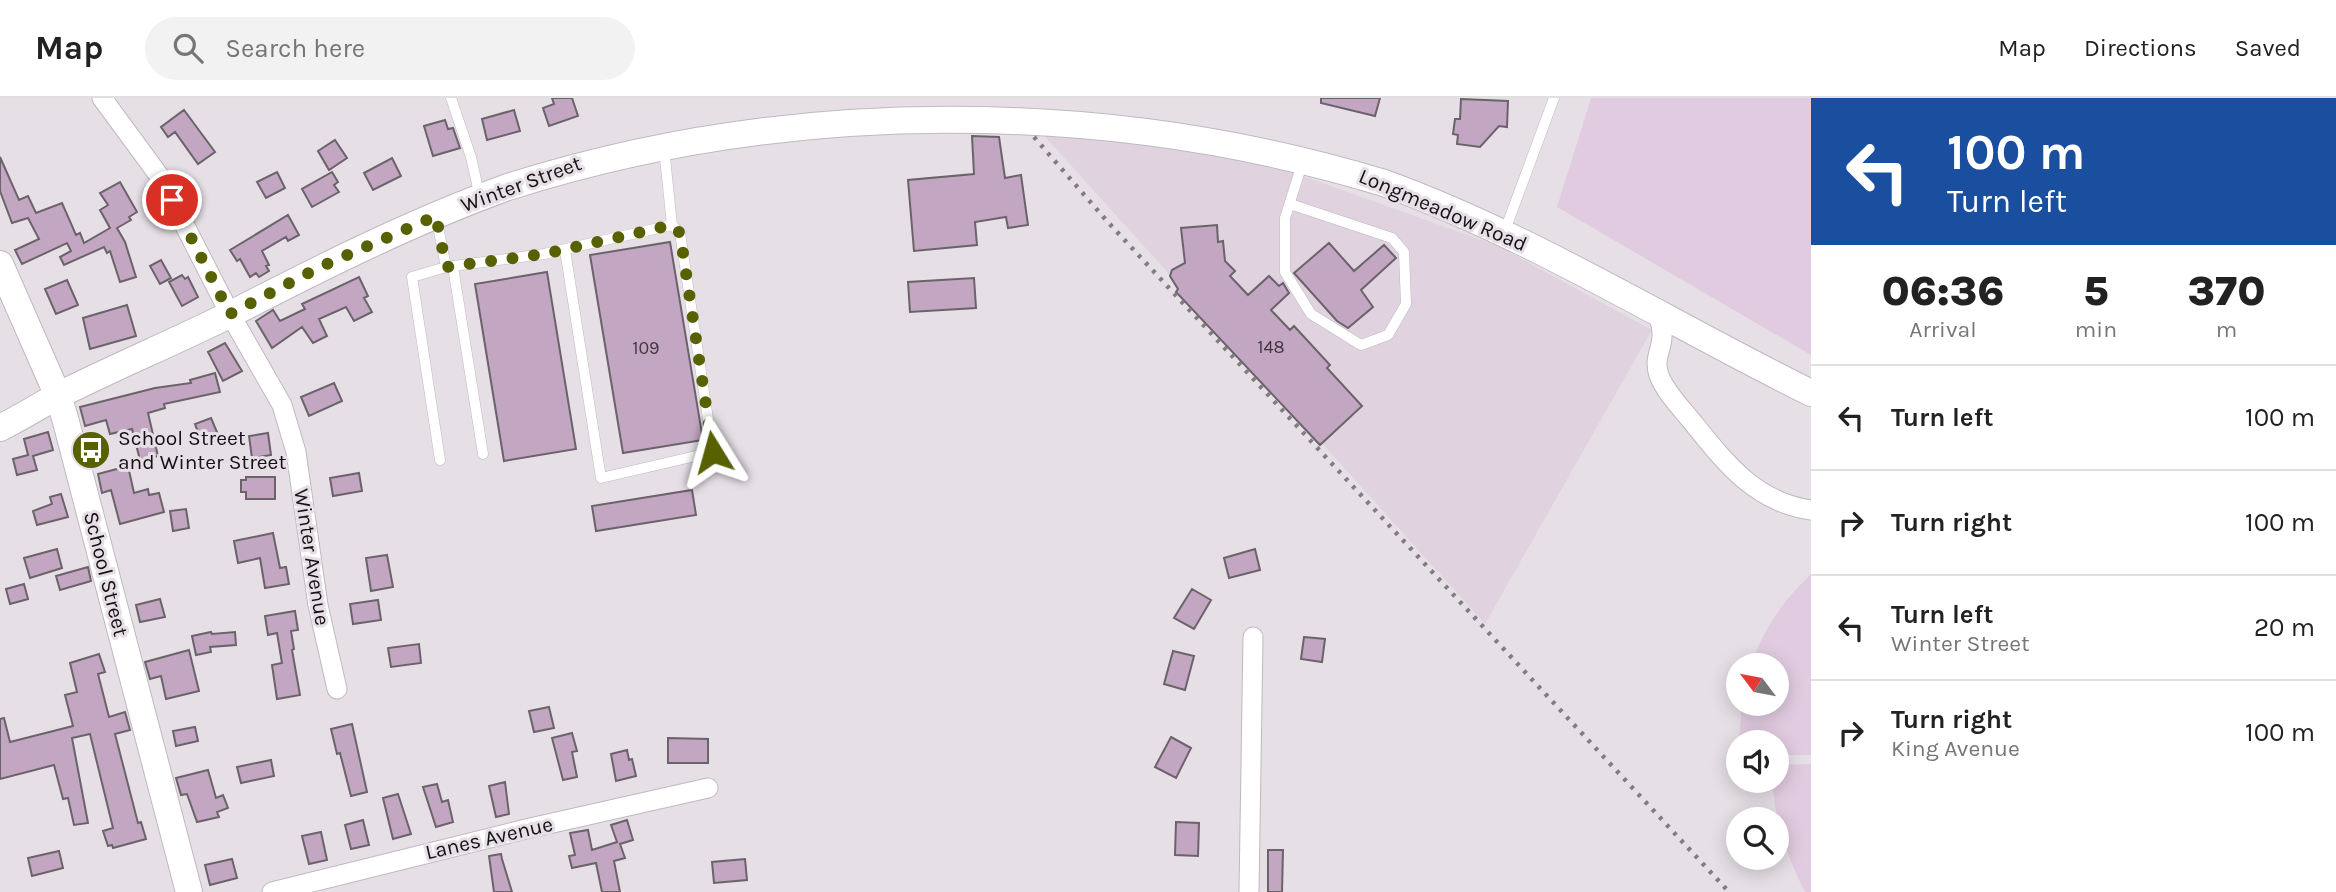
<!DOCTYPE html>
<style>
:root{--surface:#fff;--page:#f2f2f2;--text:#222;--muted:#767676;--line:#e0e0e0}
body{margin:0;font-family:Karla,sans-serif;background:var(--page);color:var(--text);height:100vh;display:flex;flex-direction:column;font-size:26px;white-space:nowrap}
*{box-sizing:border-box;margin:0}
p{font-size:23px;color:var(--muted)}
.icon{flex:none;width:38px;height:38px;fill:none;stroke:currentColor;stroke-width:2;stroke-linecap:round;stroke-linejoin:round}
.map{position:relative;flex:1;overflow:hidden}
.details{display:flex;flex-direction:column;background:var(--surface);width:525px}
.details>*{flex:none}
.banner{background:#1a4fa0;color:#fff;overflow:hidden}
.needle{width:46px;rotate:302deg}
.tools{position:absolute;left:1726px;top:555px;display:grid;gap:14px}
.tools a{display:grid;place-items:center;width:63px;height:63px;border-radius:50%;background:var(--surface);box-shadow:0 4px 18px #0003;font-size:35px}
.pin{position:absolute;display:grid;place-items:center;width:60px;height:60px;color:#fff;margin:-30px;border:4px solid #fff;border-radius:50%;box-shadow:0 2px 7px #0007}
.me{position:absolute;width:77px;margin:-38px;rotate:352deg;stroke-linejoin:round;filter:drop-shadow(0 0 5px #0008)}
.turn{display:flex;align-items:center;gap:24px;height:147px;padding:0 21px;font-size:32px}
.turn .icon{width:91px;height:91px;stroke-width:2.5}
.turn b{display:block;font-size:49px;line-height:60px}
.eta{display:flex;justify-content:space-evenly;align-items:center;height:119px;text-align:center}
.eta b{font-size:42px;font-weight:800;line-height:49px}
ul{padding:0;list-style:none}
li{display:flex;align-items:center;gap:21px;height:105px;padding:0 21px;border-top:2px solid var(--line)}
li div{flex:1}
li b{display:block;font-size:26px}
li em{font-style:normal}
header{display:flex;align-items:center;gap:42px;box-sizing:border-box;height:98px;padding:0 35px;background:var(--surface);border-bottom:2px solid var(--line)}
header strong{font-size:33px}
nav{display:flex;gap:38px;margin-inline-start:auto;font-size:24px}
.search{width:490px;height:63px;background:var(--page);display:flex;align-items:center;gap:18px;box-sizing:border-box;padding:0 24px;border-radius:38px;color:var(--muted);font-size:26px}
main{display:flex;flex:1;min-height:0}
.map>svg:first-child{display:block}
</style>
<header>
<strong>Map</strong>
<div class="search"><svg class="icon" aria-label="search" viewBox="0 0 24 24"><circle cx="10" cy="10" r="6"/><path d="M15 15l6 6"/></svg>Search here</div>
<nav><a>Map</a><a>Directions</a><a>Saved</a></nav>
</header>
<main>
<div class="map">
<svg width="1811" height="794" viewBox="0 0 1811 794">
<rect width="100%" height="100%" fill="#e6e0e6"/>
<path fill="#e0d3df" d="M1030,22L1284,71L1498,148L1652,232L1485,526Z"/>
<path fill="#e1cbe0" d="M1591,0H1811V257L1557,109Z
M1811,476V657H1776V644H1739L1742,606H1776V567H1751C1765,528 1782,504 1811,476Z
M1811,666V794H1805C1788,760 1773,721 1773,683L1776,682V667Z"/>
<path fill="#c3a6c2" stroke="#6a646a" stroke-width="2" d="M552,0H572L578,18L549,28L543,10L554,6Z
M1321,0H1380L1375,18L1321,5Z
M1461,1L1508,3L1507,29L1499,28L1480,49L1457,46L1458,37L1453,36L1455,21H1460Z
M184,12L215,54L198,66L175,34L168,39L161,29Z
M514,12L520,33L487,42L482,21Z
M445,22L448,31L453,30L460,50L433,58L424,28Z
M972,38L999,39L1005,80L1021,77L1028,127L1008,130L1006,119L975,124L977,147L914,153L908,82L974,76Z
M335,42L347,60L329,72L318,53Z
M0,59L19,102L28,98L36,115L62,105L76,137L80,135L84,145L110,130L100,112L108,107L100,95L120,84L137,114L129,119L131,122L117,130L125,144L136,179L120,184L110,153L107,155L104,149L64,167L60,159L71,153L67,145L22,166L15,152L39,141L28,120L12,125L0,93Z
M392,60L401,78L373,92L364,75Z
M277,74L285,90L266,100L257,84Z
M332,74L338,84L334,87L339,94L312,109L302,91Z
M288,117L299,137L288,143L286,139L262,153L269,167L266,168L269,173L259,179L256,175L250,179L240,161L237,163L230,152Z
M1217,127L1218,144L1223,143L1225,163L1235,173L1230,178L1248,197L1269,178L1279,188L1283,185L1289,195L1271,212L1290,232L1294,228L1330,267L1327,270L1362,308L1320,347L1176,194L1178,191L1170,178L1172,172L1185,165L1181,130Z
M670,144L703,342L623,355L590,157Z
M1329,145L1354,173L1384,147L1396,160L1361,192L1373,209L1348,230L1337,223L1294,175Z
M161,162L171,180L160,186L150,168Z
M547,174L576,351L504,363L475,186Z
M182,177L185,181L188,179L198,199L182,208L169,184Z
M359,179L368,198L364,200L372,214L354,223L346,209L319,221L327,238L313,245L302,229L272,250L256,223L273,212L280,223L305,211L302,206Z
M974,180L976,210L910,214L908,184Z
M67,182L78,207L56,216L45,191Z
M127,207L136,238L90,251L83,220Z
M225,245L242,273L223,283L208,254Z
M215,275L220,294L164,306L165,310L148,315L158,358L140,362L132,331L110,336L106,322L85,328L80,309L155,290L191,285L190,282Z
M334,285L342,303L309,318L301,299Z
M211,320L219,339L202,345L195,326Z
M48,334L53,352L33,358L37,372L17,377L13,361L28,357L24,341Z
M268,335L271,357L252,360L249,338Z
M128,368L134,395L148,391L149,397L159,395L164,414L120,426L111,392L102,395L98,376Z
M359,375L362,393L333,398L330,380Z
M246,379H275V401H246V394H241V382H246Z
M692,392L696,417L596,433L592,408Z
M61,396L68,419L37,427L33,413L52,406L50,399Z
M186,411L189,430L173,433L170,413Z
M273,435L280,470L286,469L289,486L265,490L260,460L238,465L234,443Z
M57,451L62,470L30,480L24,460Z
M1255,451L1260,472L1229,480L1224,460Z
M387,457L393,489L371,493L366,460Z
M88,469L91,483L60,492L56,478Z
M24,486L28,501L10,506L6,491Z
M1192,491L1211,502L1194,531L1174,520Z
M160,501L165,519L140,524L136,507Z
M378,502L381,522L353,526L350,506Z
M295,513L298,532L291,533L294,551L292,552L300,597L277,601L272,567L282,565L277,535L268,537L265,518Z
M211,534L212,536L235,534L236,547L210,549L211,554L196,557L192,538Z
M1304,539L1325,541L1322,564L1301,561Z
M419,546L421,565L391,569L388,550Z
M189,552L199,593L166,601L161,578L150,581L145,564Z
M1173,553L1194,558L1185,592L1164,586Z
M99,556L105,574L98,576L109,619L125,614L130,632L115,636L138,725L141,724L146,741L113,750L112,747L108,748L103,733L113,730L90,636L72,640L88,725L74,727L68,700L63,701L54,667L0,681V621L4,620L10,644L73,628L65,597L77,594L70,565Z
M549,609L554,630L534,634L529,613Z
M352,626L367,694L351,698L340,655L337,656L331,631Z
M195,629L198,643L176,648L173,633Z
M572,635L577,653L572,654L577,679L563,682L552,640Z
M1171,639L1191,650L1176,680L1155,669Z
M668,640L708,641V665H668Z
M627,652L629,662L632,661L636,678L616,683L611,656Z
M271,662L274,678L241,685L237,669Z
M208,672L216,700L223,697L228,710L217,714L219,719L197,724L187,696L181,697L176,680Z
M505,684L509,716L496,719L489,688Z
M437,686L442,704L448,702L453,724L436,729L423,689Z
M398,696L411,736L393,741L383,700Z
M363,722L369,747L351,751L345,727Z
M627,722L633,742L620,746L625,760L614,763L620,794H602L596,765L572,770L569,758L575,757L570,735L588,732L592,752L617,744L611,727Z
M1176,724L1199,725L1198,758L1175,757Z
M321,734L327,762L309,766L302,738Z
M1268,752H1283L1282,794H1268Z
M59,753L63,770L32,778L28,760Z
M501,756L502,761L512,794H494L489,758Z
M232,761L237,780L210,787L205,767Z
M745,761L747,782L714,785L712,764Z"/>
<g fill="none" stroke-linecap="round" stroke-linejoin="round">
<g stroke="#bfb9bf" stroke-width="11">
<path id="lane" d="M451,0L471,59L480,99
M1290,106L1392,140L1404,154L1406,206L1388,237L1361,247L1311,216L1285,174V120L1302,66
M436,118L446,169L544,156L672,127L664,50
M1504,135L1554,0
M565,152L601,380L713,354L680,135L672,127
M453,169L483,356
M440,362L412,179L446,169"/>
</g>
<g stroke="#bfb9bf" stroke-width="21">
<path id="street" d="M102,0L160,79L230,216L282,307L296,354L318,507L337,591
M1657,215C1671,247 1651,254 1659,277C1664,292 1680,309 1690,321C1724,363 1754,404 1811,412
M272,794L526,731L708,690
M1249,794L1253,539"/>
</g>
<g stroke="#bfb9bf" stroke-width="28">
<path id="secondary" d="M0,166L58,298L65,320L189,794
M0,330C20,320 39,308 59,297C117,268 177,243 235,214C324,168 414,123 508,89C787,0 1105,0 1384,85C1533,139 1669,225 1811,295"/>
</g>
<use href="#lane" stroke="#fff" stroke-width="10"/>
<use href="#street" stroke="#fff" stroke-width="19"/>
<use href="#secondary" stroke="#fff" stroke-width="26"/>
<path stroke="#807c80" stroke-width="4.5" stroke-dasharray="3.5 7" stroke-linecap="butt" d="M1034,39L1106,122L1729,794"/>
</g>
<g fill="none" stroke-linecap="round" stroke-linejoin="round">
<path stroke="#576100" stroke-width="12" stroke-dasharray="0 21.6" d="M172,102L230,216L320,169L436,118L446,169L544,156L672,127L680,135L713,354"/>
</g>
<defs>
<g id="bus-disc" transform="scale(2.0125)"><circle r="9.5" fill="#576100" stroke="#e6e0e6"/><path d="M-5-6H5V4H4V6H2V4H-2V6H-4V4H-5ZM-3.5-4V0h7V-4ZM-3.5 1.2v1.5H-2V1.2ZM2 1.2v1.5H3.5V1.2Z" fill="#fff"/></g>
</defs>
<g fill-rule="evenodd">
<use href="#bus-disc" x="91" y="352"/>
</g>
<g text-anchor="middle" stroke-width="6" stroke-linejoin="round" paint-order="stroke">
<g font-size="18" fill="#3f363f">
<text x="1271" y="255">148</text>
<text x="646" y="256">109</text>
</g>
<g font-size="21" fill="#131113" stroke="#e6e0e6">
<text transform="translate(521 86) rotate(-20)" y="7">Winter Street</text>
<text transform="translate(1443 112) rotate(23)" y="7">Longmeadow Road</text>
<text transform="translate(312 459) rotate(81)" y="7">Winter Avenue</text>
<text transform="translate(106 476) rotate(76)" y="7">School Street</text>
<text transform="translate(489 740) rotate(-13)" y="7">Lanes Avenue</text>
</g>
<g font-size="21" fill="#131113" stroke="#e6e0e6" text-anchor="start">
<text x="118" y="347">School Street<tspan x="118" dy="24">and Winter Street</tspan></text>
</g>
</g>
</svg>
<div class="tools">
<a><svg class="needle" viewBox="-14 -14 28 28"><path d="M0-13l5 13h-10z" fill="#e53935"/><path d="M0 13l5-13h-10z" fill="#767676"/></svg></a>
<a><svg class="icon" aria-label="sound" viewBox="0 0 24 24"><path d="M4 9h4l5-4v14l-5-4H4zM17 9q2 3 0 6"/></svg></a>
<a><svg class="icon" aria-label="search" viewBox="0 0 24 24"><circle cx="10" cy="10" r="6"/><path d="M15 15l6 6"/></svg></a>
</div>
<div class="pin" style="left:172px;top:102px;background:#d93025"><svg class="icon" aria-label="arrive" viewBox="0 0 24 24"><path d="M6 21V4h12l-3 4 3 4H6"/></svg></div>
<svg class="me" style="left:713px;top:354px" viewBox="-20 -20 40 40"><path d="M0-17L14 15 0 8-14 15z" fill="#576100" stroke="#fff" stroke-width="4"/></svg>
</div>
<section class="details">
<div class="banner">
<div class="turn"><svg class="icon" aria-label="left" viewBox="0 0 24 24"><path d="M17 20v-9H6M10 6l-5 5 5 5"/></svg><div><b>100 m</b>Turn left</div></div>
</div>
<div class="eta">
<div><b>06:36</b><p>Arrival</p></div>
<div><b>5</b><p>min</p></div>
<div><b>370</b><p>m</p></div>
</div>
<ul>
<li><svg class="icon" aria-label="left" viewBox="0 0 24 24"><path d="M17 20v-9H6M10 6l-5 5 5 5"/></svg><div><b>Turn left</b></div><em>100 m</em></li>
<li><svg class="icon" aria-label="right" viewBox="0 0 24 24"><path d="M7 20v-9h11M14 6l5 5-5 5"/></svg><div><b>Turn right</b></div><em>100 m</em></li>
<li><svg class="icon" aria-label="left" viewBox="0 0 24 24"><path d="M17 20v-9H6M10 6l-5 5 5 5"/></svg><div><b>Turn left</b><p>Winter Street</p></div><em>20 m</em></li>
<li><svg class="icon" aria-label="right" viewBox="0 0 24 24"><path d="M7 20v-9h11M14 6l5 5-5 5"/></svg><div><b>Turn right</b><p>King Avenue</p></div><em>100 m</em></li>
</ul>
</section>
</main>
